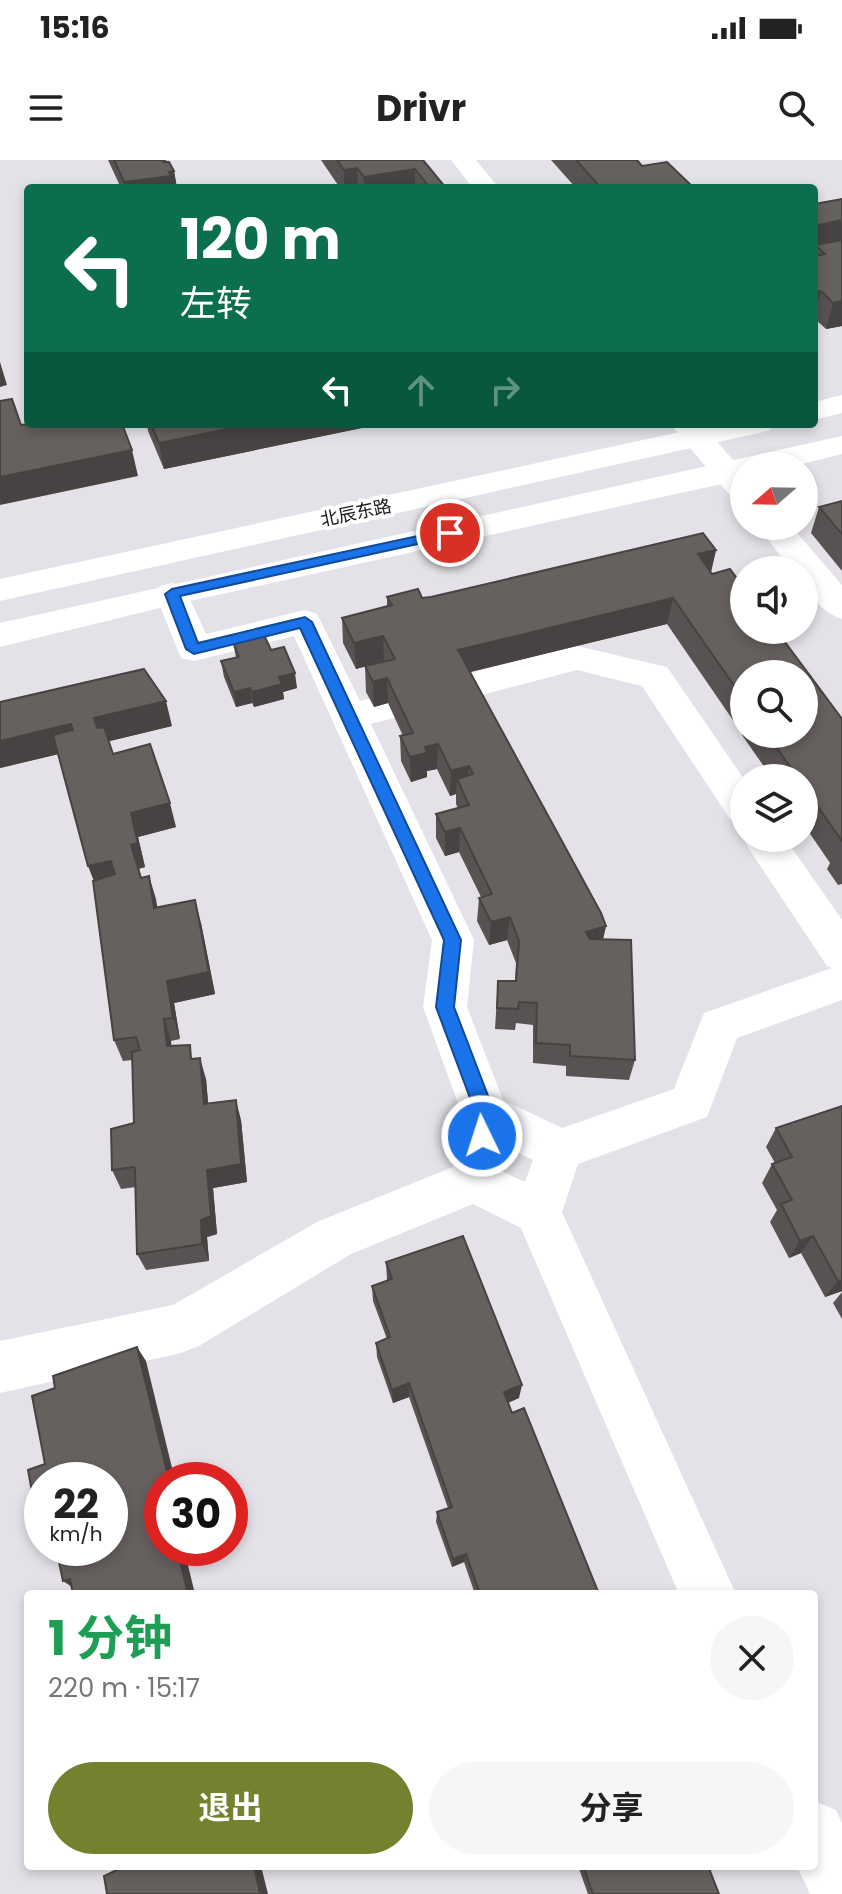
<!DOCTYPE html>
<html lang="zh">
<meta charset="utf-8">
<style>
:root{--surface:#fff;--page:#f6f6f6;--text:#222;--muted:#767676;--accent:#748230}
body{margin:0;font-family:Poppins,"Noto Sans SC",sans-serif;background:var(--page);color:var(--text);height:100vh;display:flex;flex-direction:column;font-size:30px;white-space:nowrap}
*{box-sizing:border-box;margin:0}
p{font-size:26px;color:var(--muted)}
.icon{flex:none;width:44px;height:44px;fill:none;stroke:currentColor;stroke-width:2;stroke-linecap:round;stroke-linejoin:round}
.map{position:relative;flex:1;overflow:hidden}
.panel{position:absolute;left:24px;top:1430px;width:794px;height:280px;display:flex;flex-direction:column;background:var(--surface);border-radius:8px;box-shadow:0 4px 12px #0003}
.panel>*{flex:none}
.banner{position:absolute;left:24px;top:24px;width:794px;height:244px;border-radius:8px;box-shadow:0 4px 12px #0003;background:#0b6e4f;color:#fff;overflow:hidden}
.needle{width:52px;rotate:250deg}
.buttons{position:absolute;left:730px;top:292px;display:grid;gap:16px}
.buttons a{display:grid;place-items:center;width:88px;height:88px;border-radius:50%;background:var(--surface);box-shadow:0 4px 12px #0003;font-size:40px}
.speed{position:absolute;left:24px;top:1302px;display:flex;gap:16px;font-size:40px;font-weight:700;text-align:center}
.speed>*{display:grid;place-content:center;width:104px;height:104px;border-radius:50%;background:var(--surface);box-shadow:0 4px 12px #0003;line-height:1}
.speed small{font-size:20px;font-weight:400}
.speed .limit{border:12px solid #d22;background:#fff;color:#111}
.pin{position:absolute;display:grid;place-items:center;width:68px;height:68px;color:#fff;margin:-34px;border:4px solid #fff;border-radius:50%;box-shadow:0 2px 8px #0007}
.me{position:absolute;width:88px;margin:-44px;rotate:356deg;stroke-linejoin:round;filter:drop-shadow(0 0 6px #0008)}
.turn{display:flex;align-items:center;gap:28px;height:168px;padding:0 24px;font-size:36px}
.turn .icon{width:104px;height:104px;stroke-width:2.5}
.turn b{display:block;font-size:56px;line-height:68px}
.lanes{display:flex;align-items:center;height:76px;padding:0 24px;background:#0003;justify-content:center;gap:40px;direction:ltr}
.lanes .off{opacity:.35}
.round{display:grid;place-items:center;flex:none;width:84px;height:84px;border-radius:42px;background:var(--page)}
.overview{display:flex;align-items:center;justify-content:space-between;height:136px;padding:0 24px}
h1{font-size:48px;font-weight:700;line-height:60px;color:#1e9e55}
.primary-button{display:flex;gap:16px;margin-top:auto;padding:16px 24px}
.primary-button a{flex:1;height:92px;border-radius:48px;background:var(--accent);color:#fff;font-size:32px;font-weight:700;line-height:92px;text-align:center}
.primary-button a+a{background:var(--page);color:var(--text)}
.status{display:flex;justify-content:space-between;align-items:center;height:56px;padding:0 40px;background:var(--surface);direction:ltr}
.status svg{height:22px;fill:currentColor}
header{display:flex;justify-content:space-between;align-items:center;height:104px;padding:0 24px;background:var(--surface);font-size:36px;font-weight:700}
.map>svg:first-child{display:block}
</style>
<div class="status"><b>15:16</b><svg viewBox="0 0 49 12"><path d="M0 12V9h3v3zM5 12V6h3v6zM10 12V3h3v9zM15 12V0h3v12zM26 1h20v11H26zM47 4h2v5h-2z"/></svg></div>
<header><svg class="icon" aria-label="menu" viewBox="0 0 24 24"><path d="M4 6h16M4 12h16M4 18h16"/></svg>Drivr<svg class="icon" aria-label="search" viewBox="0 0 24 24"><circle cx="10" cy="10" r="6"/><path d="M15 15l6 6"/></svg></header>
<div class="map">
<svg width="842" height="1734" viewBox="0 0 842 1734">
<rect width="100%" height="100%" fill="#e4e2e8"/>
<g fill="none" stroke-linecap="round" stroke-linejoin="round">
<path fill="#fff" fill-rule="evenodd" d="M451,0H476L499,28H473Z
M670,264H701L744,312V342L733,339Z
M757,366H791L842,425V459C822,453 804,431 804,410H792Z
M172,423L184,426L206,474L305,450L317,454L360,541L577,486L667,507L744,619V664L730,659L642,526L577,510L371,564L474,780L467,847L503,940L562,968L674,929L704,853L832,808L827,806L749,689L743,678L744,676L785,678L842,760V840L737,878L707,957L578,1004L562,1052L736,1434H679L521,1068L473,1044L351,1094L199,1186L181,1193L0,1233V1181L173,1145L317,1062L453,1007L462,954L423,847L432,780L294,476L194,501L181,498L155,434L160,426ZM503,985L533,1000L525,1022L499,1010Z
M814,1641L836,1650L842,1663V1734H810L797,1706H814Z"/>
<path fill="#fff" fill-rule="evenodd" d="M842,235V253L814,260V242Z
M717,264H774L770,270L759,273L0,441V419Z
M842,276V294L794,306H744V319L172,445L0,487V463Z"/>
</g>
<path fill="#585352" d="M108,0H166L174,11L177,28H121Z
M321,0H423L446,28H340Z
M551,0H637L642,6L692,26L691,28H576Z
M814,44L842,166L826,169L814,158Z
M147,264H381L164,309L148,271Z
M842,341V411L811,373L819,347Z
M716,390L711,412L842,559V724L838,725L827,709L830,703L804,665V618H772L742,575L744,569V574H804L744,514V565L737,566L667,464L470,512L606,766L603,779L635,900L629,920L566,916V906L533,903V865L516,863L515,870L495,869L498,821H515L516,803L507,780L489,785L477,761L479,738L481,737L459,692L445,696L436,678V654L458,648L456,644V634L450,636L437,609L427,611V617L411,622L401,601L400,576H403L388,543L374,547L366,532L365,506L384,501L356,509L343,483L342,458L387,447V437L422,438Z
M233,482L271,490L297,528L283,532L284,539L254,547L252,543L236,547L224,517L221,501L236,498Z
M0,542L172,566L109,581L113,594L176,667L138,677L145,707L138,709L141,718L149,716L157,747L201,763L215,834L174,843L180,879L171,881V886L194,899L206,919L208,943L241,960L247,1022L213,1028L217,1074L207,1077L209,1101L146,1110L137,1094L136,1027L121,1029L112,1010L134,963L132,900L123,901L114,880L94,720L58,594L0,608Z
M842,946V1131L825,1137L801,1093L789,1098L770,1062L777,1050L762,1023L772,1004L775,1003L766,987L776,968Z
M386,1102L519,1238L508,1243L512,1253L599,1434H475L464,1402L452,1407L436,1362L437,1352L448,1348L409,1237L393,1243L377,1197L376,1183L387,1179L373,1141L372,1126L387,1120Z
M842,1132V1159L833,1143Z
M578,1706H708L719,1734H588Z"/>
<path fill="#474342" d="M357,8L358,28H344V10Z
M415,9V28H364V17Z
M174,11L177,28H126L124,22Z
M842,60V84L815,85L814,90V66Z
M821,131L814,158V133Z
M842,141V166L826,169L833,143Z
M0,202L7,225L0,227Z
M252,264H381L164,309L159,283Z
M132,290L138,316L0,345V317Z
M716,390L710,416L698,394Z
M673,438L667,464L458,515V490Z
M383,476L384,501L356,509L354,483Z
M295,513L297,528L283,532L284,539L254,547L252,532L279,517Z
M387,518L388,543L374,547L373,522Z
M250,528L252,543L236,547L234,532Z
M166,541L172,566L102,583L94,558Z
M744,543V565L737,566Z
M71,564L80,589L0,608V581Z
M438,584L437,609L427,611V617L411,622L410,597L425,587Z
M469,606L468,631L457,619L456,634L450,636L451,611Z
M170,643L176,667L138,677L145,707L138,709L131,685V653Z
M460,668L459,692L445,696V672Z
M111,701L119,724L97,729L88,706Z
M149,716L156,739L161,770L154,748Z
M195,740L201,763L215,834L174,843L180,879L173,858L167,821Z
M510,757L507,780L489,785L491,762Z
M606,766L601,788L581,794L586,772Z
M164,859L171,881L174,907L167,886Z
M200,898L206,919L210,963L204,944Z
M236,940L241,960L247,1022L213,1028L217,1074L207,1077L209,1101L202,1084L201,1060L207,1010Z
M813,1076L801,1093L789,1098L800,1081Z
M842,1120V1131L825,1137L838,1121Z
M137,1187L146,1201L175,1320H169Z
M409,1223V1237L393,1243L392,1230Z
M522,1225L519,1238L501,1245L504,1232Z
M177,1388H183L184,1389L195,1434H188Z
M466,1394L464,1402L452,1407L453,1399Z
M70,1419L75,1429L63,1421Z
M254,1706H261L268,1734H260Z"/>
<path fill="#66605f" stroke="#474342" stroke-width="2" d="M114,0H162L164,2H169L174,11L169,12L171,16L124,22Z
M337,0H423L446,28H430L415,9L364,17L357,8L344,10Z
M576,0H637L642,6L667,2L692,26L680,28H601Z
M842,39V60L814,66V44Z
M842,80V141L833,143L821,131L814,133V96L825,94L815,85Z
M12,239L21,265L28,264H122L132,290L0,317V241Z
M151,264H252L159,283Z
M842,341V374L819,347Z
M703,373L716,390L698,394L712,414L730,409L744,428V470H776L842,559V681L804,627V618H798L767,574H804V514H744V540L673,438L458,490L601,753L606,766L586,772L590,779L631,780L635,900L570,896V885L536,883L537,843L519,842L518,849L497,848L498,821H516L519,781L510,757L491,762L479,738L492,734L460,668L445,672L436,654L469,645L457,619L473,614L469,606L451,611L438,584L425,587L427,593L410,597L400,576L413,573L387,518L373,522L365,506L395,499L383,476L354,483L342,458L392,445L387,437L418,429L422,438L431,437Z
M264,475L271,490L284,487L295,513L279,517L282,524L252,532L250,528L234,532L221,501L239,497L233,482Z
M144,509L166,541L94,558L97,568L104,567L113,594L150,584L170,643L131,653L138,683L131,685L141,718L149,716L154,748L195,740L209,812L167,821L173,858L164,859L167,886L190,885L191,899L200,898L204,944L236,940L241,1004L207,1010L211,1056L201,1060L202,1084L137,1094L135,1010L134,1007L112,1010L111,969L134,963L132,892L140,890L136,877L114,880L93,721L115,714L111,701L88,706L53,575L73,570L71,564L0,581V542Z
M842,946V1120L838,1121L813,1076L800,1081L781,1044L792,1040L772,1004L792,997L776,968Z
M463,1076L522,1225L504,1232L512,1253L524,1248L599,1434H480L466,1394L453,1399L437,1352L452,1347L409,1223L392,1230L376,1183L390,1177L372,1126L392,1119L386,1102Z
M137,1187L169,1320H162V1388H177L188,1434H73L70,1419L63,1421L56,1388H110V1320H42V1357L37,1359L28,1310L45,1304L32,1236L55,1228L53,1216Z
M125,1706H254L260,1734H107L104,1716Z
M583,1706H708L719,1734H593Z"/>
<path fill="#1a73e8" stroke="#114b97" stroke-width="2" d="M450,369L456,373L454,376L180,436L198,483L305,457L312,462L461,780L454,847L495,954L488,982L482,985L475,982L472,976L476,954L436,847L444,780L300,468L194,494L186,489L165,434L172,429Z"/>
<g text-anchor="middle" stroke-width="8" stroke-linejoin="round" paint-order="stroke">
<g font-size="18" fill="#1a191b" stroke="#fff">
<text transform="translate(356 353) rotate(-12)" y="6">北辰东路</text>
</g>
</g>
</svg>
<div class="buttons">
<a><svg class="needle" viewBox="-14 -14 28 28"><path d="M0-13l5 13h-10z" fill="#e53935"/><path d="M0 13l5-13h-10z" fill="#767676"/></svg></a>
<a><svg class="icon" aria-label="sound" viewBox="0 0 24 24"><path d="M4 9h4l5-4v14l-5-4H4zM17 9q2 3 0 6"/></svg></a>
<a><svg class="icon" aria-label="search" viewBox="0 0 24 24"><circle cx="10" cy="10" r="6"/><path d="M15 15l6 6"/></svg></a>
<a><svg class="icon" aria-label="layers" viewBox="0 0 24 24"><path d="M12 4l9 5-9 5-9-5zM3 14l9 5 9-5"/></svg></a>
</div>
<div class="speed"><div>22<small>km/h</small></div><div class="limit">30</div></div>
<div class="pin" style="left:450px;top:373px;background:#d93025"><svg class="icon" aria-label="arrive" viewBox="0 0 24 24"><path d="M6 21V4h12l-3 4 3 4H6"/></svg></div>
<svg class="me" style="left:482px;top:976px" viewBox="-20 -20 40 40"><circle r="17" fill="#1a73e8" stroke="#fff" stroke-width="3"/><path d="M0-11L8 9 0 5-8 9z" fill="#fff"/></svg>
<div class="banner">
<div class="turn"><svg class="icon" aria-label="left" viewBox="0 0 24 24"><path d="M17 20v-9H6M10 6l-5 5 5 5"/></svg><div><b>120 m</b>左转</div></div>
<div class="lanes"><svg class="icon" aria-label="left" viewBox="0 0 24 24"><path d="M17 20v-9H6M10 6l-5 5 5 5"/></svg><svg class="icon off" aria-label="ahead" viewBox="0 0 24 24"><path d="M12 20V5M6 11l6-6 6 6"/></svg><svg class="icon off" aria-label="right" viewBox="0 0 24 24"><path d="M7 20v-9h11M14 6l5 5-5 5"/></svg></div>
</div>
<section class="panel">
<div class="overview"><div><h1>1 分钟</h1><p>220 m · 15:17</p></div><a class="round"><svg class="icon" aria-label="close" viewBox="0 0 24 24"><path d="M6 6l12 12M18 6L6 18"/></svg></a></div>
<div class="primary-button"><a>退出</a><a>分享</a></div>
</section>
</div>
